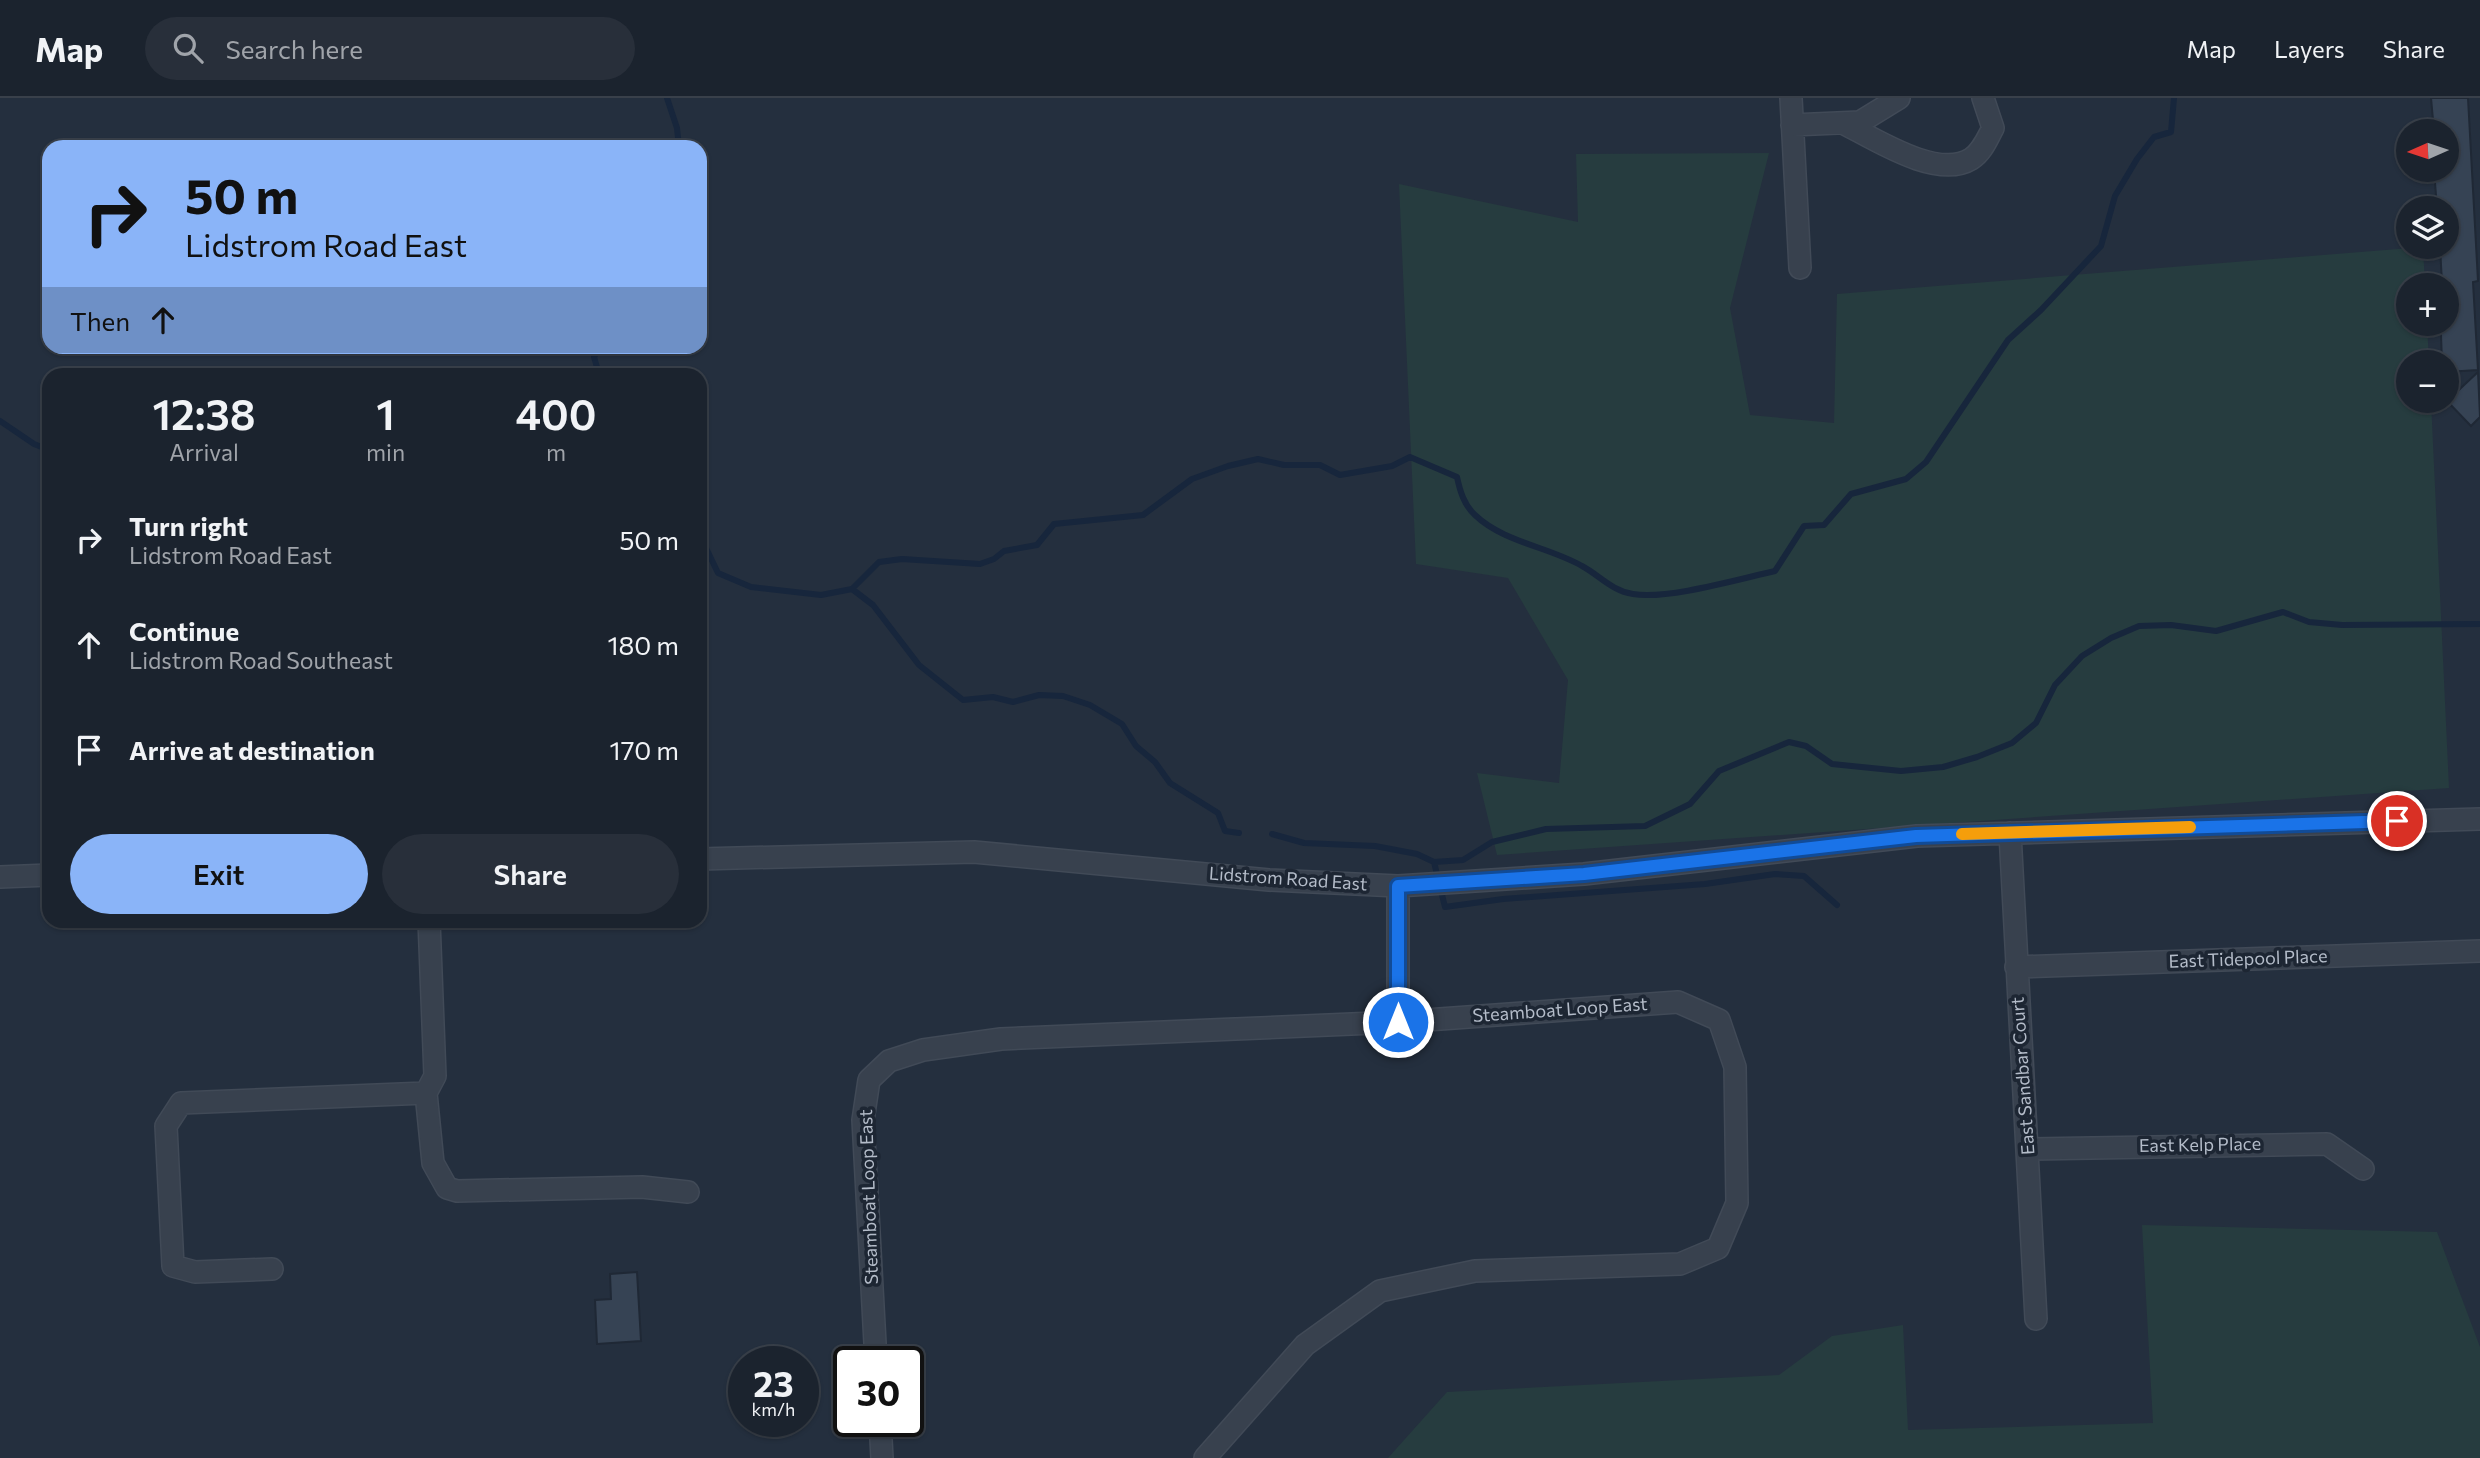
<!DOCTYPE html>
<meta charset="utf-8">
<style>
:root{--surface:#1b232e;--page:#282f3a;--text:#f1f3f6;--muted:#a0a4aa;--line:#39404a;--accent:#8ab4f8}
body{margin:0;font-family:Commissioner,sans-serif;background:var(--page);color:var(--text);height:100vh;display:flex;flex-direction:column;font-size:26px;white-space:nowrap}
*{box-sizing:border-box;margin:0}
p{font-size:23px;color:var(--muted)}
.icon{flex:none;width:38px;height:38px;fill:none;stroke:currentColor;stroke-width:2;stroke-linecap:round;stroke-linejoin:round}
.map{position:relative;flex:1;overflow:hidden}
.side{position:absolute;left:42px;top:270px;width:665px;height:560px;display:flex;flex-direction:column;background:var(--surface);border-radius:21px;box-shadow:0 2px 5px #0004,0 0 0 2px var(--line)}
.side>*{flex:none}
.top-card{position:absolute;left:42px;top:42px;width:665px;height:214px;border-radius:21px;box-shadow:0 2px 5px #0004,0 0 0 2px var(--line);background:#8ab4f8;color:#111;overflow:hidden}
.needle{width:46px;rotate:267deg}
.tools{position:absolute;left:2396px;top:21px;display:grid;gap:14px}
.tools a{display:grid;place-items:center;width:63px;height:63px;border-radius:50%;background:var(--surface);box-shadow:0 2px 5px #0004,0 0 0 2px var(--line);font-size:35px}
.speed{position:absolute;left:728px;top:1248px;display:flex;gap:14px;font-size:35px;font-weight:700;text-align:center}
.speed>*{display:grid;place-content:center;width:91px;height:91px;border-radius:50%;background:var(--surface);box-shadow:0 2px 5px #0004,0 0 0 2px var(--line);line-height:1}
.speed small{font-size:18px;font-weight:400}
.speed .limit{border:4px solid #111;border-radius:10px;background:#fff;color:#111}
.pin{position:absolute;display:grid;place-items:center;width:60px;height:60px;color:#fff;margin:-30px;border:4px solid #fff;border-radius:50%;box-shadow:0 2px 7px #0007}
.me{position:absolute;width:77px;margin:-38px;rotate:0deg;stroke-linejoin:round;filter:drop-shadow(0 0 5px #0008)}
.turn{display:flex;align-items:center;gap:24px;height:147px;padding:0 28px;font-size:32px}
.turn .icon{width:91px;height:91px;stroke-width:2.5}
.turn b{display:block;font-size:49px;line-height:60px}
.then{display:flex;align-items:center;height:66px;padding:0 28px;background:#0003;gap:14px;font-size:26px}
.eta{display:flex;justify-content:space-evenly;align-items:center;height:119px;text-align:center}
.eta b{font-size:42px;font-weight:600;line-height:49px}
.action{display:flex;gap:14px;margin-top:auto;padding:14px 28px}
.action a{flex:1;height:80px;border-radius:42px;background:var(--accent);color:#111;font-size:28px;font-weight:600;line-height:80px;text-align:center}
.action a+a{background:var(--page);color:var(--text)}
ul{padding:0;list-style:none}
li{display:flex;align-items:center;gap:21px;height:105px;padding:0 28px}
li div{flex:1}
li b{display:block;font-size:26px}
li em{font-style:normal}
header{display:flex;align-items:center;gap:42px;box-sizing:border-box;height:98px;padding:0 35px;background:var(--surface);border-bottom:2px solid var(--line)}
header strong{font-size:33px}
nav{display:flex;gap:38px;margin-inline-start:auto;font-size:24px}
.search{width:490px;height:63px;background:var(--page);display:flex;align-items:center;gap:18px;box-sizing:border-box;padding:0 24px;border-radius:38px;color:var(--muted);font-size:26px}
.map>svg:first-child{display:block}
</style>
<header>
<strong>Map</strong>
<div class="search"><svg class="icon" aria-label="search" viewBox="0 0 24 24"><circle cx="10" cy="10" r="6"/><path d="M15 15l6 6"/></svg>Search here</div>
<nav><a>Map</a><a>Layers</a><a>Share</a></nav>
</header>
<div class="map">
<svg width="2480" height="1360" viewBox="0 0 2480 1360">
<rect width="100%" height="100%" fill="#242f3e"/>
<path fill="#263c3f" d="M1769,55L1730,210L1750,317L1834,325L1837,196L2423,149L2425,187H2408V226H2427L2429,264H2408V303H2431L2449,690L1497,757L1477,675L1559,685L1568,582L1508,480L1416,466L1399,86L1578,124L1576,56Z
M2142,1127L2437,1134L2480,1249V1360H1388L1447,1294L1779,1277L1832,1238L1903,1227L1908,1332L2153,1325Z"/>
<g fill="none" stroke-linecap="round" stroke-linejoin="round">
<path stroke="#17263c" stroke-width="6" d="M667,0L677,30L679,49
M599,276L594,259L600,248
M0,323L34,346L49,352
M700,447L705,448L718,475L751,489L821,497L852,491L879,464L902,461L980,466L994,461L1004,453L1037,447L1054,426L1143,417L1192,381L1228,368L1258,361L1284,367H1320L1340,377L1392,368L1410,359L1457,379C1460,393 1464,407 1475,417C1503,444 1549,449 1582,468C1599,477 1612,493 1633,496C1667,502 1739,481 1775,473L1804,428L1824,427L1851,396L1906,381L1926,364L2008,242L2041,212L2101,148L2115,98L2137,61L2154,39L2171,34L2174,0
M852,491L873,507L919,567L963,602L993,599L1013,604L1039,597L1063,598L1090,607L1122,626L1136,648L1155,664L1170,685L1218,715L1225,733L1239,735
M1272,736L1304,745L1375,748L1417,756L1434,764L1463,762L1492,744L1546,731L1645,728L1690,706L1719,673L1789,644L1806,648L1832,666L1901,673L1943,669L1977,659L2012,645L2036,625L2055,587L2082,558L2111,540L2139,528L2171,527L2216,533L2283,514L2309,524L2342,527L2480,526
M1434,764L1445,809L1503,801L1705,786L1775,776L1804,778L1837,807"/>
</g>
<path fill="#364354" stroke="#1f2835" stroke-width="2" d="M2431,0H2468L2478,183L2473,184L2478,272L2446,274V264H2442L2441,237V226H2446V185H2442L2440,149H2446V110H2437L2434,72H2446V33H2434Z
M2478,274L2480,319L2471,328L2447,303Z
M637,1174L641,1243L597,1246L595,1202L611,1201L610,1176Z"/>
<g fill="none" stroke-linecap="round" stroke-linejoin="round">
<g stroke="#414a57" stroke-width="24">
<path id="minor" d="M1791,0L1800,170
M1843,25C1875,41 1937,82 1971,61C1982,54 1987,41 1993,30L1983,0
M1792,27L1860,24L1899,0
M2010,735L2036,1221
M700,761L974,754L1269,782L1398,788L1584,776L1917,738L2480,721
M0,779L49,777
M1398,788V924
M2016,869L2480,853
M426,995L433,1065L447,1090L457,1093L642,1089L688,1094
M2028,1051L2327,1046L2363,1071
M272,1171L195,1174L173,1168L166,1028L181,1005L426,995L435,978L429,822
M876,1264L863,1022L869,982L889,963L923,952L1001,941L1398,924L1678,904L1719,922L1735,969L1737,1105L1718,1150L1680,1166L1475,1173L1380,1193L1305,1247L1205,1360
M880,1323L882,1360"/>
</g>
<use href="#minor" stroke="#38414e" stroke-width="21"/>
</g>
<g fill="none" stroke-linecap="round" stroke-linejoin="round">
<g stroke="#114b97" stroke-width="18">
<path id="route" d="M1398,924V788L1584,776L1916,738L2397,723"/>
</g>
<use href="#route" stroke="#1a73e8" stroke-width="12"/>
<path stroke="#f59e0b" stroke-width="12" d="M1962,736L2190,729"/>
</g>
<g text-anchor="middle" stroke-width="7" stroke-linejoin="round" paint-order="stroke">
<g font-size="18" fill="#b4bcc9" stroke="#1d2633">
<text transform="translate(1288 781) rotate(4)" y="6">Lidstrom Road East</text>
<text transform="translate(2248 861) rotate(-2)" y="6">East Tidepool Place</text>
<text transform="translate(1560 912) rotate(-4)" y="6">Steamboat Loop East</text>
<text transform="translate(2023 978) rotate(-94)" y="6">East Sandbar Court</text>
<text transform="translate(2200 1047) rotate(-1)" y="6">East Kelp Place</text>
<text transform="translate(869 1099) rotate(-92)" y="6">Steamboat Loop East</text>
</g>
</g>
</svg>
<div class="tools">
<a><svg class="needle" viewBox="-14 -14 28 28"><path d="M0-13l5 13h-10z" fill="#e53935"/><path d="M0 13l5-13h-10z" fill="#a0a4aa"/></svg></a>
<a><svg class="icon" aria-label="layers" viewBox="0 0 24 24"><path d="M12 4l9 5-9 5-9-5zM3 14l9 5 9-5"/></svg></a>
<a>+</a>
<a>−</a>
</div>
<div class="speed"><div>23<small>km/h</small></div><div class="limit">30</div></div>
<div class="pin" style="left:2397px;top:723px;background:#d93025"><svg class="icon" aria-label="arrive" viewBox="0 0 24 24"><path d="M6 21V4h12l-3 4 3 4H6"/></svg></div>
<svg class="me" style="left:1398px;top:924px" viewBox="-20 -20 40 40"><circle r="17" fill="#1a73e8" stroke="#fff" stroke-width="3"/><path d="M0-11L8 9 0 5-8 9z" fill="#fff"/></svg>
<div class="top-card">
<div class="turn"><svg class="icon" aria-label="right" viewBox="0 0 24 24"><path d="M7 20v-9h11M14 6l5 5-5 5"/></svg><div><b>50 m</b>Lidstrom Road East</div></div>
<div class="then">Then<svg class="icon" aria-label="ahead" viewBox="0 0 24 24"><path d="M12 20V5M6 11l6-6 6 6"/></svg></div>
</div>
<section class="side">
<div class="eta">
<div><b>12:38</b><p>Arrival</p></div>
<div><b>1</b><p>min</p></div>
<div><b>400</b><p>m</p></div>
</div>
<ul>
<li><svg class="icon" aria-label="right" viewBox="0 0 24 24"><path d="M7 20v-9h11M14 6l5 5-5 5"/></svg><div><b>Turn right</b><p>Lidstrom Road East</p></div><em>50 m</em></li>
<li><svg class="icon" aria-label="ahead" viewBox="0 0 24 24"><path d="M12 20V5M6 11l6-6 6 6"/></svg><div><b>Continue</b><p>Lidstrom Road Southeast</p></div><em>180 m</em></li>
<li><svg class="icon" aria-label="arrive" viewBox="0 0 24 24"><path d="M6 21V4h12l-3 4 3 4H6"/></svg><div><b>Arrive at destination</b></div><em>170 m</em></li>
</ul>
<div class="action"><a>Exit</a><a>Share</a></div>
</section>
</div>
